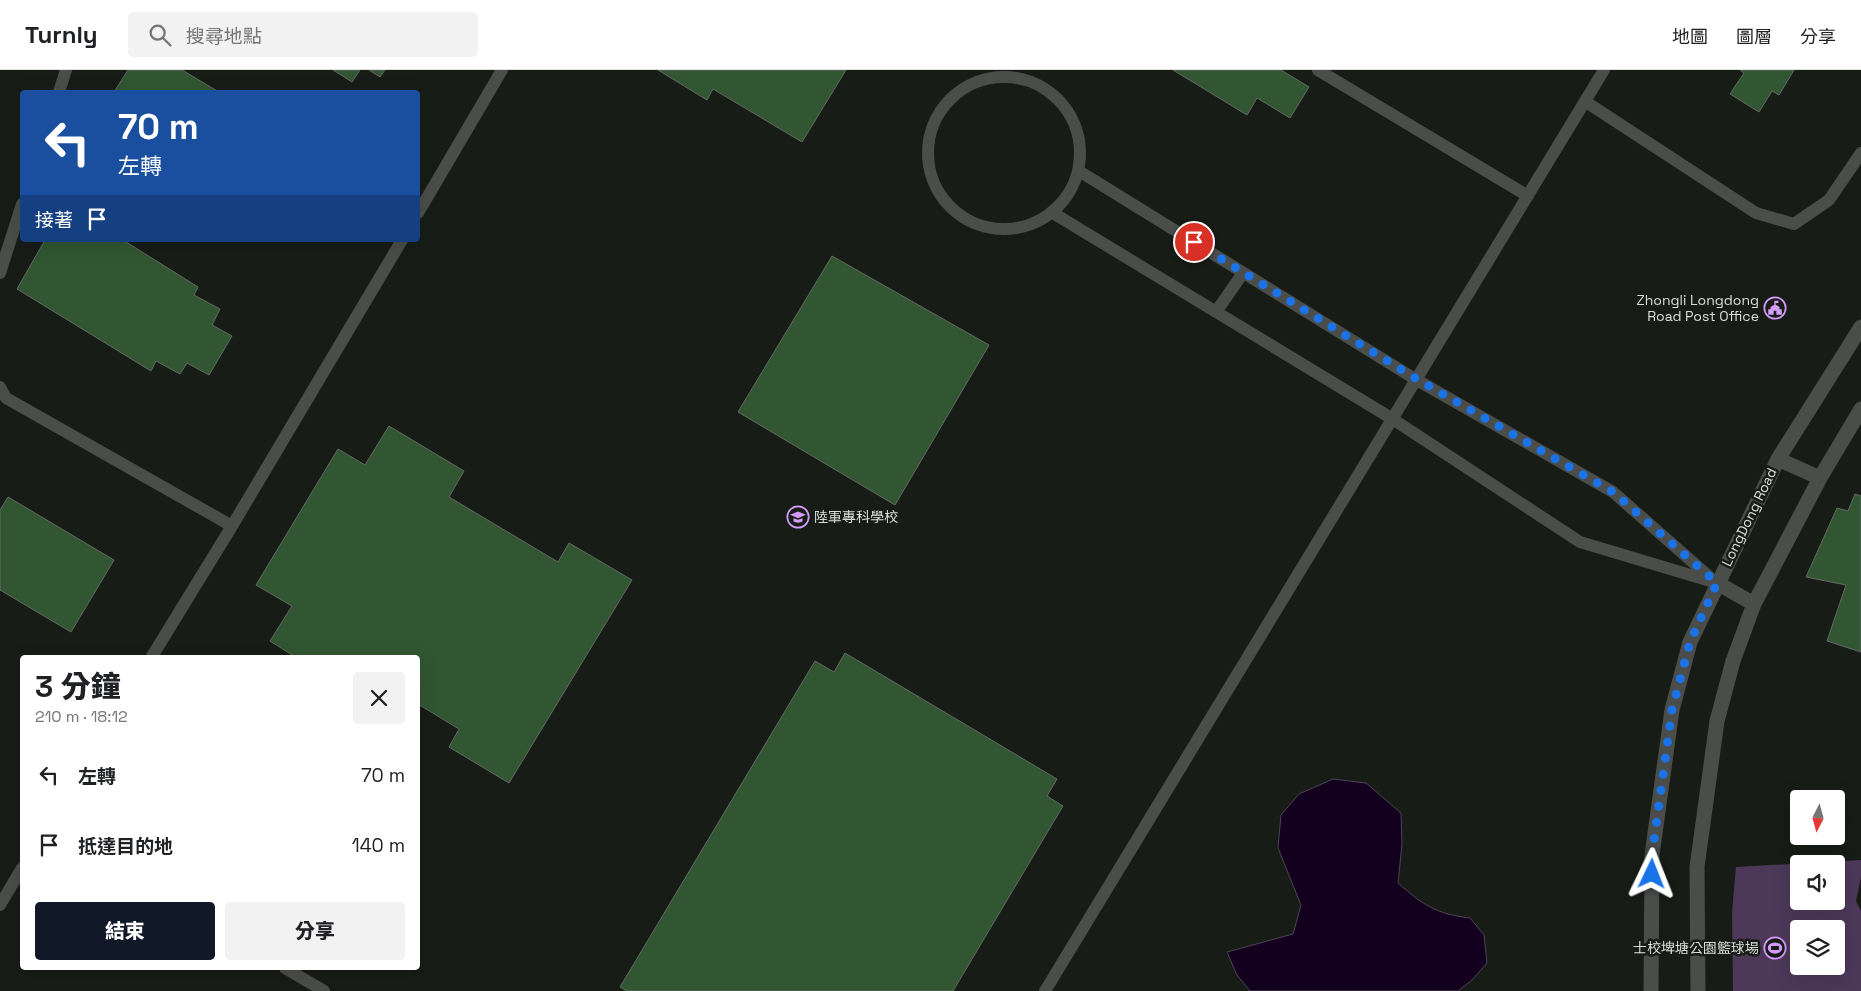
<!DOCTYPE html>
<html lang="zh-TW">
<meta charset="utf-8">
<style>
:root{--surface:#fff;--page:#f2f2f2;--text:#202124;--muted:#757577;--line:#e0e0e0;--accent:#111827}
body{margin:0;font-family:"Space Grotesk","Noto Sans TC",sans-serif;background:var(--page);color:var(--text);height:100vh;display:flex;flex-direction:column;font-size:19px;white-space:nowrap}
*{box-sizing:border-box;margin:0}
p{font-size:16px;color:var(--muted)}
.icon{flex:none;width:28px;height:28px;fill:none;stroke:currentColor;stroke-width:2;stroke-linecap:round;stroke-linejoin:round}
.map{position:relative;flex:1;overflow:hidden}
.panel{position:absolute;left:20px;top:585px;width:400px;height:315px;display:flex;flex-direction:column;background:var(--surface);border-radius:5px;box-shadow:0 5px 20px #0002}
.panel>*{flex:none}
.top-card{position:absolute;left:20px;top:20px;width:400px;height:152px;border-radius:5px;box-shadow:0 5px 20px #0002;background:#1a4fa0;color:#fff;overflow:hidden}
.needle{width:32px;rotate:186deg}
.buttons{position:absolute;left:1790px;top:720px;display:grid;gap:10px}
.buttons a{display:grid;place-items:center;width:55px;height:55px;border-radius:5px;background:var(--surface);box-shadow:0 5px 20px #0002;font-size:25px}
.pin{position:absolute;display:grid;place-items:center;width:42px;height:42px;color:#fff;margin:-21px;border:2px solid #fff;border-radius:50%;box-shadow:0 1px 5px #0007}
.me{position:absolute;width:55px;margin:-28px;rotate:2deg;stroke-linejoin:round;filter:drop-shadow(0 0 4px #0008)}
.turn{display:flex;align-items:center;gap:18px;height:105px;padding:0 15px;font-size:22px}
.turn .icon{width:65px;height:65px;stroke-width:2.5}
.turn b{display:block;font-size:35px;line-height:42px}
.then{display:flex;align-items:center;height:48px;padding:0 15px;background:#0003;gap:10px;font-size:19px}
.round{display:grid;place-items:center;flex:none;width:52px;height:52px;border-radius:5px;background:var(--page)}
.summary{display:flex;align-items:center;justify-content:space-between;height:85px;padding:0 15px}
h1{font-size:30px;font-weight:800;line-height:38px}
.action{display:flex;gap:10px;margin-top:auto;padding:10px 15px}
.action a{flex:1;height:58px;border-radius:5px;background:var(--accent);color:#fff;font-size:20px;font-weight:800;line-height:58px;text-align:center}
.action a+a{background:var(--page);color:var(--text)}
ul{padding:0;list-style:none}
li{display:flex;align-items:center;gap:15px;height:70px;padding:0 15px}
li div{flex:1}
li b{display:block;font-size:19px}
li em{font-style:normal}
header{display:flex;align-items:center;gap:30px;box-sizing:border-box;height:70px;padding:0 25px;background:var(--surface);border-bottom:1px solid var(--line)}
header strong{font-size:24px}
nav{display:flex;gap:28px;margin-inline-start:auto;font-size:18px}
.search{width:350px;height:45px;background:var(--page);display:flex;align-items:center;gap:12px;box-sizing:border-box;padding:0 18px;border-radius:5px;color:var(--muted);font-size:19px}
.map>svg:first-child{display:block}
</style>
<header>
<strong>Turnly</strong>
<div class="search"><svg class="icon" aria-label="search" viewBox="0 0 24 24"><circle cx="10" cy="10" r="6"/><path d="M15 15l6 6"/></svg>搜尋地點</div>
<nav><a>地圖</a><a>圖層</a><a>分享</a></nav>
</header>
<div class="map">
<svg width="1861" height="921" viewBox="0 0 1861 921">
<rect width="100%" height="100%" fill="#181c17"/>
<path fill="#4c3859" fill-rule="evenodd" d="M1861,790V807L1856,831L1861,841V921H1733L1732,842L1736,797ZM1799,794H1836V831H1799ZM1799,859H1836V896H1799Z"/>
<path fill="#13001f" stroke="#4f4357" d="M1333,709L1366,713L1401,743L1402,774L1398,813C1423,835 1436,844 1470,848L1484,865L1487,893L1472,910L1458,921H1250L1237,905L1227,882L1293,864L1301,835L1278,778L1281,745L1299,724Z"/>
<path fill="#315631" stroke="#646a64" d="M128,0H182L219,22H114Z
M333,0H360L352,12Z
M369,0H385L380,7Z
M658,0H846L802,72L713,19L707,30Z
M1173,0H1281L1309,17L1290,48L1257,28L1247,45Z
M1740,0H1794L1779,25L1772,21L1759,42L1730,24L1744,3Z
M45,170H123L198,217L194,225L220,239L212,255L232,266L209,305L187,293L180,304L156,291L151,301L17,219Z
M832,186L989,275L895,435L738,342Z
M389,356L464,401L449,427L558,492L569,473L632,510L509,713L449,677L459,659L418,634V588H297L270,571L292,536L256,515L338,379L365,395Z
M1855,424L1861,426V582L1827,571L1846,515L1806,507L1837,438L1848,441Z
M8,427L114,490L71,562L0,520V440Z
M845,583L1057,709L1047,726L1063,736L953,921H627L620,917L815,591L834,602Z"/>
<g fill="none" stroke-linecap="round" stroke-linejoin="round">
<path stroke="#4b4d4b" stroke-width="12" d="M1318,0L1528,126
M928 83a76 76 0 1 1 152 0a76 76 0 1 1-152 0Z
M59,22L66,0
M1586,32L1756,143L1794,154L1829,130L1861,83
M1079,101L1415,309L1613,422L1713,510
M418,143L502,0
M1053,143L1391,348L1580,472L1717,513
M0,203L22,134
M1216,242L1243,203
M0,317L6,328L232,456
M151,588L232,456L402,170
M0,835L22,798
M285,898L324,921
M1045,921L1604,0"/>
<path stroke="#4b4d4b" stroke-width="15" d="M1778,389L1820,408
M1717,513L1754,534
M1651,921L1652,785L1672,640L1690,572L1778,389L1861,257
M1698,921L1697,797L1717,651L1733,591L1754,534L1820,408L1861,339"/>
</g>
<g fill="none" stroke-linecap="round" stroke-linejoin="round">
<path stroke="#1a73e8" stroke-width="9" stroke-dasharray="0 16.2" d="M1194,172L1415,308L1613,422L1717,513L1690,572L1672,640L1652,785V804"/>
</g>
<defs>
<g id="civic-ring" transform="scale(1.125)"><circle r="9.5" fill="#181c17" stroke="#d59cfb" stroke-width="1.5"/><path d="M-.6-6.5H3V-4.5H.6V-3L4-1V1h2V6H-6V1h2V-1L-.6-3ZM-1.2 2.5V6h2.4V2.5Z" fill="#d59cfb"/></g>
<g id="university-ring" transform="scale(1.125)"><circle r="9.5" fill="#181c17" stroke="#d59cfb" stroke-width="1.5"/><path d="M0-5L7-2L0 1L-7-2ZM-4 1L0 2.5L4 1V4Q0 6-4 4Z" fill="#d59cfb"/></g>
<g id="stadium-ring" transform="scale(1.125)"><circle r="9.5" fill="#181c17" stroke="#d59cfb" stroke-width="1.5"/><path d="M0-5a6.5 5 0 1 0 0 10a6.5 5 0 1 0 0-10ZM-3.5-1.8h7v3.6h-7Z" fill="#d59cfb"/></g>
</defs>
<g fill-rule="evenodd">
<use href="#civic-ring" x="1775" y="238"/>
<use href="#university-ring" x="798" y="447"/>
<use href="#stadium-ring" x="1775" y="878"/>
</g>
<g text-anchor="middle" stroke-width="5" stroke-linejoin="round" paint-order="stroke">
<g font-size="14" fill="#dbdedb" stroke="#181c17" text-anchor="end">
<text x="1759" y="235">Zhongli Longdong<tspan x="1759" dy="16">Road Post Office</tspan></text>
<text x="814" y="452" text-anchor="start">陸軍專科學校</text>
<text x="1759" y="883">士校埤塘公園籃球場</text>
</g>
<g font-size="14" fill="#dbdedb" stroke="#181c17">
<text transform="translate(1749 447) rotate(-64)" y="5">LongDong Road</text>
</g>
</g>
</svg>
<div class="buttons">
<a><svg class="needle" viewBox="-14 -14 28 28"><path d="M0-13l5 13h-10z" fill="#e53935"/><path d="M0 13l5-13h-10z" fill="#757577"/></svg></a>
<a><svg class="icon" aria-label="sound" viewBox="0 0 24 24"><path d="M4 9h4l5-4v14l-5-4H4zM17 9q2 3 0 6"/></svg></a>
<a><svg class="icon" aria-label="layers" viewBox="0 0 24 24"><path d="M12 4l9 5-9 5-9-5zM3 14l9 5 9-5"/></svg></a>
</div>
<div class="pin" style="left:1194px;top:172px;background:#d93025"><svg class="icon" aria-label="arrive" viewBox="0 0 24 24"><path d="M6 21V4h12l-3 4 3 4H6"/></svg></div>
<svg class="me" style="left:1652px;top:804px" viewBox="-20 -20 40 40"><path d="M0-17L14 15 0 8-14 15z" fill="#1a73e8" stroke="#fff" stroke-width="4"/></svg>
<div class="top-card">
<div class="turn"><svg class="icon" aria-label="left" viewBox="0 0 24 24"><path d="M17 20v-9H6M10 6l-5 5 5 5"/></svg><div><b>70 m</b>左轉</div></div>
<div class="then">接著<svg class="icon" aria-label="arrive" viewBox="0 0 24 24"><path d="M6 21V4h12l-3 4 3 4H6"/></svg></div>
</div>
<section class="panel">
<div class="summary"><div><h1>3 分鐘</h1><p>210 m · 18:12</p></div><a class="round"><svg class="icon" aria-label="close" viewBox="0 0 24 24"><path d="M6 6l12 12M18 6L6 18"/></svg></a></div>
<ul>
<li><svg class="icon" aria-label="left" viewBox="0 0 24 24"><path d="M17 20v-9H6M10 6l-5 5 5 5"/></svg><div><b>左轉</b></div><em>70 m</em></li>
<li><svg class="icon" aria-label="arrive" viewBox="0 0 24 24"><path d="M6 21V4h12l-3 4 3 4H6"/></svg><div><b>抵達目的地</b></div><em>140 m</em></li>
</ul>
<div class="action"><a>結束</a><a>分享</a></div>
</section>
</div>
